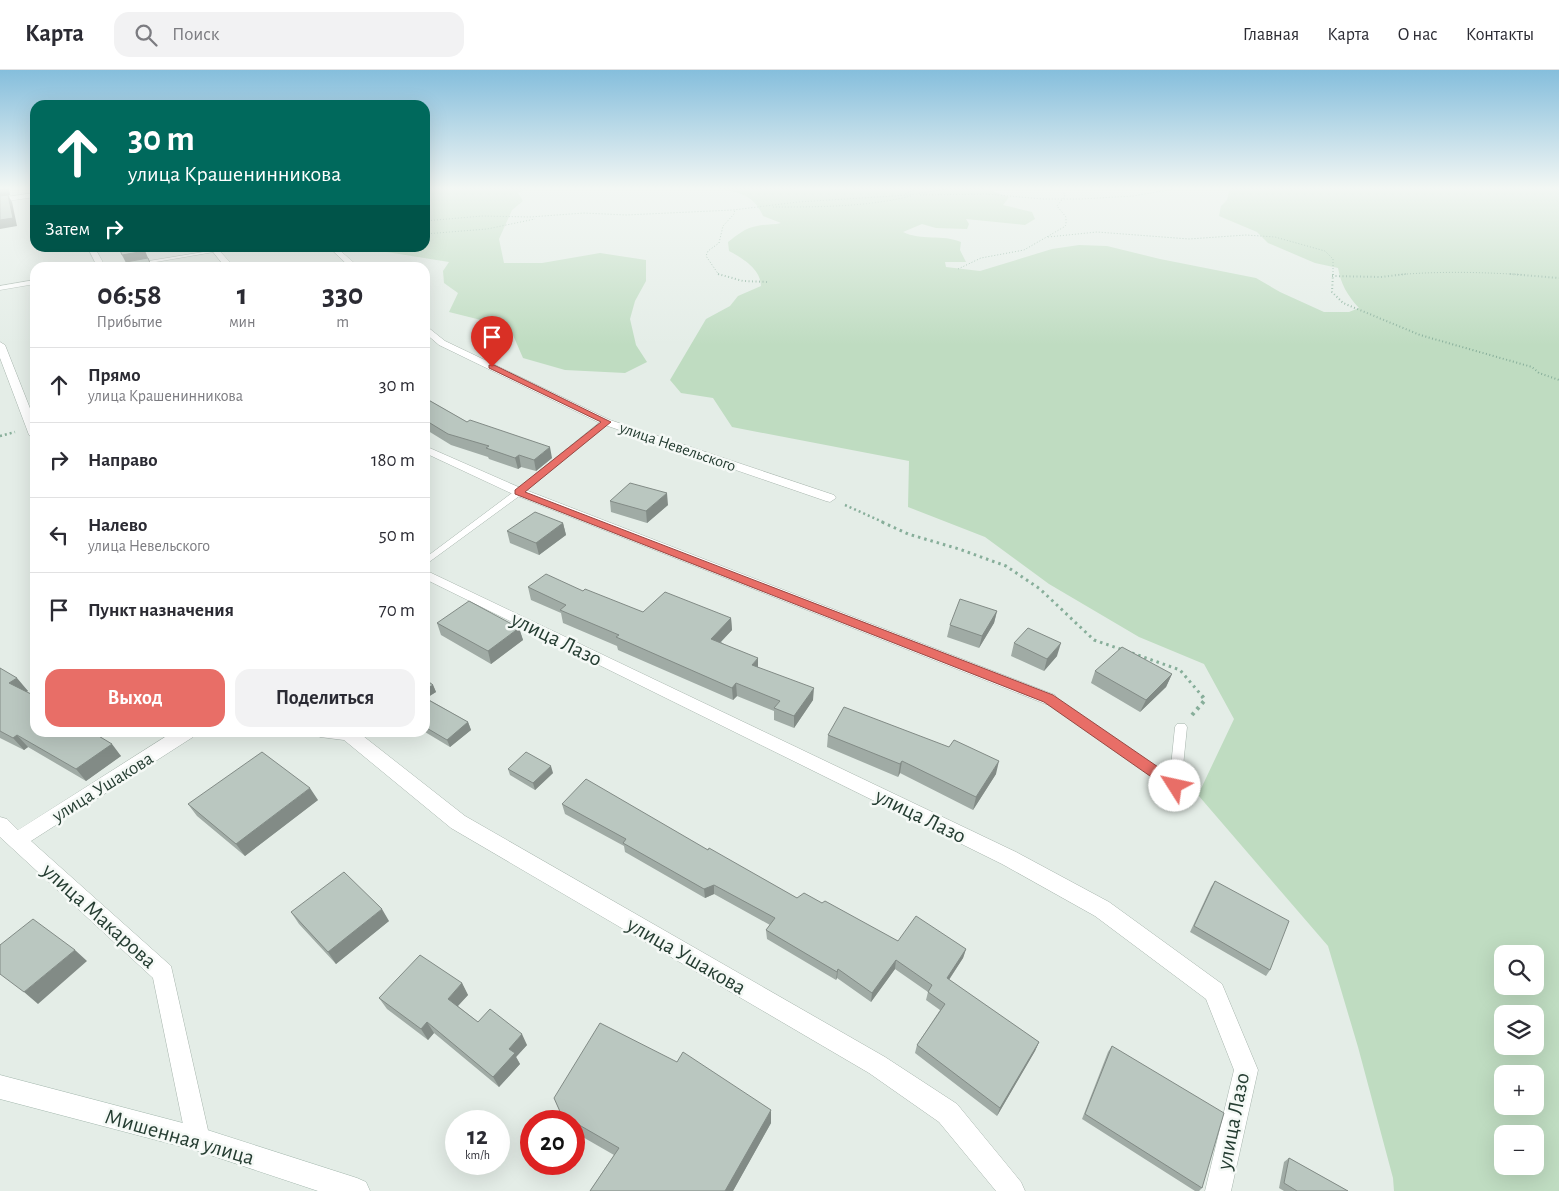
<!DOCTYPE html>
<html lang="ru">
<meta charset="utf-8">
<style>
:root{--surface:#fff;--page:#f2f2f3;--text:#2b2b33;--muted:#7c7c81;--line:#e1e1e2;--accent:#e86e67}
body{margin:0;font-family:"Alegreya Sans",sans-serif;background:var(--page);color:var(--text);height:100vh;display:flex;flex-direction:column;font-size:19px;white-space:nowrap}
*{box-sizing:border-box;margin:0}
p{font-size:16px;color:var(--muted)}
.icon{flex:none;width:28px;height:28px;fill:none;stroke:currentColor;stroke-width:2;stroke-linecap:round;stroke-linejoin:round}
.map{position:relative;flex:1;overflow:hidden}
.drawer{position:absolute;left:30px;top:192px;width:400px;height:475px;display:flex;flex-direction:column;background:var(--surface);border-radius:15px;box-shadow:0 5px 20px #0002}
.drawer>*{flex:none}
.guide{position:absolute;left:30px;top:30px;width:400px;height:152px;border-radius:15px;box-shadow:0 5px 20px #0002;background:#00695c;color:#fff;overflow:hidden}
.tools{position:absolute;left:1494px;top:875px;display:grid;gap:10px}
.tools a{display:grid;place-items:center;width:50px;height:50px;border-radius:10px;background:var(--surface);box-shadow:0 5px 20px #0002;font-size:25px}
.speed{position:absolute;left:445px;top:1040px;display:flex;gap:10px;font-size:25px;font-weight:700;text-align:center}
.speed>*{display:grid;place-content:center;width:65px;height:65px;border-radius:50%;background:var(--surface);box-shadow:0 5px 20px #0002;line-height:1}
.speed small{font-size:12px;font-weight:400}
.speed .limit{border:8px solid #d22;background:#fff;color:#111}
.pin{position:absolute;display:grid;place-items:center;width:42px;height:42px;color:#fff;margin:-51px -21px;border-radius:50% 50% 50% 0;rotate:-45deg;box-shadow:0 0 5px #0007}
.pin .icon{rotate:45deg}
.me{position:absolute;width:55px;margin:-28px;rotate:305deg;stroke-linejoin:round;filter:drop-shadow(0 0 4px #0008)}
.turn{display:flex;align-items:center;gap:18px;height:105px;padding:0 15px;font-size:22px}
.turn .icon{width:65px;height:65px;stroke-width:2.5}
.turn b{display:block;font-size:35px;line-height:42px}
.then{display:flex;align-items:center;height:48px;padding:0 15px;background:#0003;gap:10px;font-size:19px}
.eta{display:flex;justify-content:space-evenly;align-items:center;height:85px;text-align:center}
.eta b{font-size:30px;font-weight:600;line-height:35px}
.primary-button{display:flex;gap:10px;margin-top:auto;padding:10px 15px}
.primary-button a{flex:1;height:58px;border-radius:15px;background:var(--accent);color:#fff;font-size:20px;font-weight:600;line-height:58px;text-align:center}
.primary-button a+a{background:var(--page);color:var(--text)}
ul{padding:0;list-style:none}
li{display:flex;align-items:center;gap:15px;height:75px;padding:0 15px;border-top:1px solid var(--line)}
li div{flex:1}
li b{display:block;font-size:19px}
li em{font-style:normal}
header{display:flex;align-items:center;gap:30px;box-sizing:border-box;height:70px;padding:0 25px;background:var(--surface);border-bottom:1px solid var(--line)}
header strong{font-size:24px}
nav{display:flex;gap:28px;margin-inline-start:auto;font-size:18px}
.search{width:350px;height:45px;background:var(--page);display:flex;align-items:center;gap:12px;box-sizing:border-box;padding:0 18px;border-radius:15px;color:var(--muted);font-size:19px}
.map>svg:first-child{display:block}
</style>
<header>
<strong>Карта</strong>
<div class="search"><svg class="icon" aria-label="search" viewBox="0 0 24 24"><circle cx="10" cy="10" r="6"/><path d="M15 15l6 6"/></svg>Поиск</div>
<nav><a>Главная</a><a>Карта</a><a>О нас</a><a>Контакты</a></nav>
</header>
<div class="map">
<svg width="1559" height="1121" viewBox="0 0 1559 1121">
<rect width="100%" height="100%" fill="#e4ede7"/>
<path fill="#bfdcc1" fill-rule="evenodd" d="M425,118H529L518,123L523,131L512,140L499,169L504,193H542L600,183L646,190V211L635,231L630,249L636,275L647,292L625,303L565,300L523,288L513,265L485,251L449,242L458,223L444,213L443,201L449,192L368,179L370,178H425Z
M716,118H796L795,121L860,118H983L1009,127L1003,135L1032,142L1035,149L1025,155L966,149L969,154L967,159L936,158L922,154L903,162C921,171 943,164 961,172L960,180L966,192H945L946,197L980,201L1052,179L1079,175L1107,176L1160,189L1256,208L1280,222L1324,242H1349L1359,238C1347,225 1341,214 1338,198L1315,193L1268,173L1257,162L1219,146L1221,136L1227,130L1230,119L1229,118H1559V1121H1394L1393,1108L1358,977L1328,876L1198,725L1234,649L1204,594L1139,567L1049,514L985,467L908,437L909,391L732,357L713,328L681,323L670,310L706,249L730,236L738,226L761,216C761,199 742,188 729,181L728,172C737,165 745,158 757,156C765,154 773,155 781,153L763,146C754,124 737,122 716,118ZM1502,884H1535V916H1502ZM1502,944H1535V976H1502ZM1502,1004H1535V1036H1502ZM1502,1064H1535V1096H1502Z"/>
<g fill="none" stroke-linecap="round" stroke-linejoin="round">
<g stroke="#a7b5ad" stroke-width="1">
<path id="service" d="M228,178H237L121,198H106Z
M35,210V214L0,220V216Z
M603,350L610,352L522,424L425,495V488L516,420Z
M1049,625L1170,706L1175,657L1177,654H1185L1187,657L1181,716L1179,719L1175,721L1171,719L1045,632L1044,629L1045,626Z"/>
</g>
<g stroke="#a7b5ad" stroke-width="1">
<path id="minor" d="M35,123V127L0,132V128Z
M88,178H95L106,198H98Z
M210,178H217L235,198H226Z
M330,178H337L360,198H351Z
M425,255L445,271L610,350L834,425L836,428L830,432L826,431L602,354L439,275L425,263Z
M0,272L5,275L35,351V368L29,365L0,288Z
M425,376L523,419L1055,625L1057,629L1055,633L1049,635L1043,633L515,425L425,383Z
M425,500L1016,782L1109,832L1222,914L1258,1000L1231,1121H1205L1234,1000L1206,929L1095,846L1002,794L425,509Z
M173,662H195L193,667L31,771L171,896L210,1069L207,1078L198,1081L189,1078L186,1069L153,908L0,767V747L7,749L18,760Z
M318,662H358L465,746L885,987L957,1034L1021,1112L1025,1121H996L939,1052L869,1003L451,758L344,670L320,667Z"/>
</g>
<g stroke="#a3b7ad" stroke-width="1">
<path id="secondary" d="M0,1005L198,1057L357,1108L366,1112L370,1121H318L198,1081L0,1029Z"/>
</g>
<path stroke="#87ae9a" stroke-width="1" stroke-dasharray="1 2" stroke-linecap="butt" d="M1289,118L1293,122
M1557,118H1559
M905,124L918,118
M920,125L986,124L1043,129H1081L1133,126L1179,118
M773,137C818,137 867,137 911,126
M425,151L482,146L530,147L584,143L626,145L733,140L798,132L909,125L952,118
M425,164L487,159L535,149
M1048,167L1097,162L1189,169L1246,165L1275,167L1325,181L1333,189V205
M958,199L981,188L1024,180L1064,157L1066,155V147L1057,136L1065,126L1061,118
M719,205L706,186L708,181L719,173L723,156L734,144L735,139
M1395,205C1439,201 1482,202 1526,205"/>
<path stroke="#87ae9a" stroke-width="2" stroke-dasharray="1 2.5" stroke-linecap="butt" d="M718,204L743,211L769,212
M1333,204L1332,222L1343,233L1420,265L1532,297L1539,303L1559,310
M1510,204L1559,208
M1332,206L1381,207L1406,204"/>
<path stroke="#87ae9a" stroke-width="2.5" stroke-dasharray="2 3" stroke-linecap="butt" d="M0,366L15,362
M845,435L885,453"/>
<path stroke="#87ae9a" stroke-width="3" stroke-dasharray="2.5 4" stroke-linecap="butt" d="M882,452L908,464L959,479L1006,496L1040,519L1094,570L1123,580
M1132,583L1180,600L1203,627"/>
<path stroke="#87ae9a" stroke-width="4" stroke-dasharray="3 4.5" stroke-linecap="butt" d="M1192,645L1205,630L1202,626"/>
<use href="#service" fill="#fff" fill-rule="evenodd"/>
<use href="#minor" fill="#fff" fill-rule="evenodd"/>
<use href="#secondary" fill="#fff" fill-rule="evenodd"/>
</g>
<path fill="#a0aba5" d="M425,328L467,352L552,388L536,401L521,397L518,399L489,389L488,387L451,375L425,359Z
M610,431L668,435L647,453L611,442Z
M563,453L566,465L539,485L510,473L507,461Z
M528,517L583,521L643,542L731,548L732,560L721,572L758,597L813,630L794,658L774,650V641L737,626L733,630L618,580L617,576L563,553L561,543L531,530Z
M997,541L994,553L979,578L947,567L950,555Z
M437,553L519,558L523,570L491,594L441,565Z
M1014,573L1057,586L1044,601L1011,586Z
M0,598L28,621L26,622L121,686L86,711L28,677L24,680L0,668Z
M1095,601L1172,604L1166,617L1140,642L1091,613Z
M425,609L433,615L436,622L426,628L468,652L471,660L450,677L425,662Z
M828,665L996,704L973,740L900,703L898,707L827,677Z
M508,699L553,703L535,720L510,705Z
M318,730L245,786L197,746L188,734Z
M562,734L708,780L797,828L822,833L898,871L966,879L963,888L949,910L1039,972L1035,981L997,1046L915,983L917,975L940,940L926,930L928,922L895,899L871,932L837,908L836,910L767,869L766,860L770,855L714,824L705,828L625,782L624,776L565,744Z
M1215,811L1270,900L1266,906L1190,862L1211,817Z
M291,842L389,851L336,894L299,854Z
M462,913L468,925L458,936L478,952L527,975L516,987L520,994L499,1017L434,963L428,970L387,939L379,928Z
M1112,976L1202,1118L1199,1121H1195L1082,1049L1108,982Z
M554,1028L771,1053L733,1121H590L614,1085L574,1062V1051H564Z
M1289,1088L1348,1121H1284L1279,1118L1284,1092Z"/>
<path fill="#828b86" d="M5,118H9L10,125H8L12,132L17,156L0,159V119Z
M144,178L152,198L126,193L122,185Z
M550,377L552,388L536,401L534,390Z
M519,385L521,397L518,399L515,388Z
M667,423L668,435L647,453L646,441Z
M563,453L566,465L539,485L536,473Z
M997,541L994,553L979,578L982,566Z
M731,548L732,560L712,581L711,569Z
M519,558L523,570L491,594L488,581Z
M1061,573L1057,586L1044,601L1047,589Z
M758,588V600L752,595Z
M1172,604L1166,617L1140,642L1146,630Z
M17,608L28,621L19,626L9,613Z
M736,613L737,626L733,630L732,618Z
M433,615L436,622L425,629V620Z
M814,618L813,630L794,658V646Z
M468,652L471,660L450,677L447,670Z
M17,665L28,677L24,680L13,668Z
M112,674L121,686L86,711L76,699Z
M902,691L900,703L898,707L900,694Z
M999,691L996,704L973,740L976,727Z
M551,696L553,703L535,720L533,713Z
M310,718L318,730L245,786L236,774Z
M714,815V824L705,828L704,819Z
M382,839L389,851L336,894L328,882Z
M966,879L963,888L944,917L947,908Z
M75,880L87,891L38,934L24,922Z
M896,890L895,899L871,932L872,923Z
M838,899L837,908L836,910L837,902Z
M462,913L468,925L454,940L448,929Z
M427,952L434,963L428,970L421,959Z
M522,964L527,975L516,987L520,994L499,1017L493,1007L509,979Z
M1039,972L1035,981L997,1046L1000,1038Z
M771,1040V1053L733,1121H725Z"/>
<path fill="#bac7c0" stroke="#828b86" d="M8,125L13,148L0,150V126Z
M119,178H144L145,181L122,185Z
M148,188L152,198H129L126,192Z
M425,328L467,352L470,350L550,377L534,390L519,385L515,388L486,378L489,376L448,364L425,350Z
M630,413L667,423L646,441L610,431Z
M535,442L563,453L536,473L507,461Z
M546,504L583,521L585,519L643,542L665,522L731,548L711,569L758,588L752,595L814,618L794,646L774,638L780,631L736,613L732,618L616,567L619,565L560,540L566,535L528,517Z
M960,529L997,541L982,566L950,555Z
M469,531L519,558L488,581L437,553Z
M1028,558L1061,573L1047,589L1014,573Z
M1122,577L1172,604L1146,630L1095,601Z
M0,598L17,608L9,613L35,626V662H92L112,674L76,699L17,665L13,668L0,661Z
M425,609L433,615L425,620Z
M425,628L468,652L447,670L425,657Z
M844,637L949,677L954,670L999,691L976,727L902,691L900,694L828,665Z
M262,682L310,718L236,774L188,734Z
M526,682L551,696L533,713L508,699Z
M586,709L708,780L709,778L797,828L804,823L822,833L825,831L898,871L916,846L966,879L947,908L1039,972L1000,1038L917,975L945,934L928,922L932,915L896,890L872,923L838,899L837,902L766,860L775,848L714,815L704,819L623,773L626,769L562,734Z
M344,802L382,839L328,882L291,842Z
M1215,811L1289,851L1270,900L1194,856Z
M33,849L75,880L24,922L0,904V875Z
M420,885L462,913L448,929L478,952L490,939L522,964L509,979L515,983L493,1007L427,952L421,959L379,928Z
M600,953L677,992L683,982L771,1040L725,1121H590L619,1078L574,1052V1051H572L562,1046L554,1028Z
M1112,976L1224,1043L1202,1118L1085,1044Z
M1289,1088L1348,1121H1297L1284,1113Z"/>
<linearGradient id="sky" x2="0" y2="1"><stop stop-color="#85bedc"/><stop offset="0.43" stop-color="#f3f7f4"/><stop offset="1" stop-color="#f3f7f4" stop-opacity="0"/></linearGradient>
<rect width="1559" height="275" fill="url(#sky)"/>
<path fill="#e86e67" stroke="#974843" d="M489,295H494L611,352L525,422L1053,625L1180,712L1182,716L1180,720L1175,721L1170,720L1044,632L515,424V420L601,352L489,298Z"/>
<g text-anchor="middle" stroke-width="5" stroke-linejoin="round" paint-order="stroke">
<g font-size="16" fill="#253d32" stroke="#f5f9f6">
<text transform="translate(678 376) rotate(19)" y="6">улица Невельского</text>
</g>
<g font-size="19" fill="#253d32" stroke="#f5f9f6">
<text transform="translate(102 716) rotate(-32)" y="7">улица Ушакова</text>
</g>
<g font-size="22" fill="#253d32" stroke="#f5f9f6">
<text transform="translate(557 568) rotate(26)" y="8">улица Лазо</text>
<text transform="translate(921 745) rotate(26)" y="8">улица Лазо</text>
<text transform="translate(100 845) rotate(42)" y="8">улица Макарова</text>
<text transform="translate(687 885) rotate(30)" y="8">улица Ушакова</text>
<text transform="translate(1232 1051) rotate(-79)" y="8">улица Лазо</text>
<text transform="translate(180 1066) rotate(16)" y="8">Мишенная улица</text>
</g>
</g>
</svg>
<div class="tools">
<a><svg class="icon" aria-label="search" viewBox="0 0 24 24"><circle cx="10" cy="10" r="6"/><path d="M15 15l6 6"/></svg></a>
<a><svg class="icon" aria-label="layers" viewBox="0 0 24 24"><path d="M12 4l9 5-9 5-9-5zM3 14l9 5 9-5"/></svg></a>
<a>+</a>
<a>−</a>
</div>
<div class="speed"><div>12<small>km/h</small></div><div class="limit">20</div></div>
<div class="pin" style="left:492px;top:297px;background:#d93025"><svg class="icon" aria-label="arrive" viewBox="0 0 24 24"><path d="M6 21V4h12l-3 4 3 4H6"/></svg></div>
<svg class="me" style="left:1175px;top:716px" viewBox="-20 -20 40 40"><circle r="19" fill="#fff"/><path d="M0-13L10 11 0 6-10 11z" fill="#e86e67"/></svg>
<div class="guide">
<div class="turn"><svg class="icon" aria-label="ahead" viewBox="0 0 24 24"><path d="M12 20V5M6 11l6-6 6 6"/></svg><div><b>30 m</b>улица Крашенинникова</div></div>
<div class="then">Затем<svg class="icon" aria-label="right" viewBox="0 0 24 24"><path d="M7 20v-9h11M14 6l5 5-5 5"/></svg></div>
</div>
<section class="drawer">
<div class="eta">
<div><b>06:58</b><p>Прибытие</p></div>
<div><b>1</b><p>мин</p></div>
<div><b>330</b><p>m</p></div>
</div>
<ul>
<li><svg class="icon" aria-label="ahead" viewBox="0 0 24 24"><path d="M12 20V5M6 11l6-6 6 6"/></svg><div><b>Прямо</b><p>улица Крашенинникова</p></div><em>30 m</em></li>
<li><svg class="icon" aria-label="right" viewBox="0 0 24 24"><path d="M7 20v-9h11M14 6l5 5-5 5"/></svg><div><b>Направо</b></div><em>180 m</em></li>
<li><svg class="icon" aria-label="left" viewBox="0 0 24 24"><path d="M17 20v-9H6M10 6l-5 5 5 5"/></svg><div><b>Налево</b><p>улица Невельского</p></div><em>50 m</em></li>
<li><svg class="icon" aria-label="arrive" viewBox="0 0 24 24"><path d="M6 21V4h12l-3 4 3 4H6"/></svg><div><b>Пункт назначения</b></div><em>70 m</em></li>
</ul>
<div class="primary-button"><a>Выход</a><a>Поделиться</a></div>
</section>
</div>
